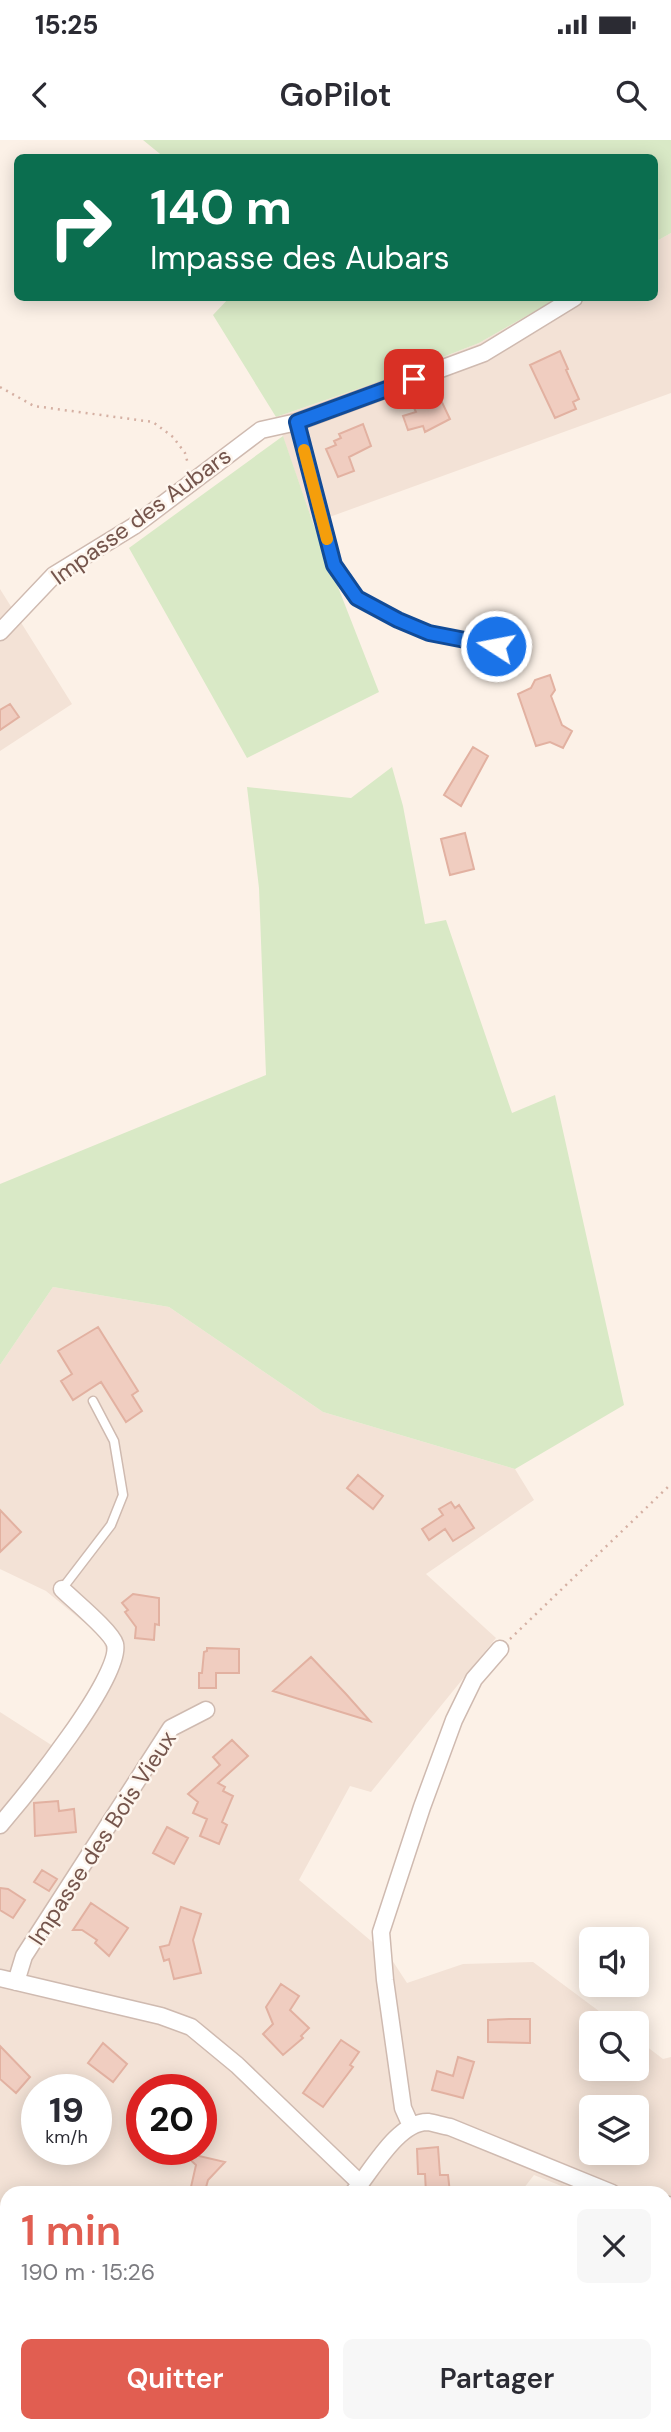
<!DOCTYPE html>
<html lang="fr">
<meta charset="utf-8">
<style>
:root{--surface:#fff;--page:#f7f7f7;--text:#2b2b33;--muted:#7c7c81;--accent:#e15e51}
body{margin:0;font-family:"DM Sans",sans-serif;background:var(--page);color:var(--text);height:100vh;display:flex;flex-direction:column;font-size:26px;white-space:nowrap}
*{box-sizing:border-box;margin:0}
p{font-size:23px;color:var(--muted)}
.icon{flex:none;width:38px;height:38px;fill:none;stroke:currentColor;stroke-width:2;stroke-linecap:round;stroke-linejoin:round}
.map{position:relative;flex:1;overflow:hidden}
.details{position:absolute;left:0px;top:2046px;width:672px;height:247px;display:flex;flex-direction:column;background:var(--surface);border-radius:21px 21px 0 0;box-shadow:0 4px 18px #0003}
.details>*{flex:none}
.hud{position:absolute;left:14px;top:14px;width:644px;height:147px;border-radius:10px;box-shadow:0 4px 18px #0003;background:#0b6e4f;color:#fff;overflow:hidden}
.buttons{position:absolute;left:579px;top:1787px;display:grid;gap:14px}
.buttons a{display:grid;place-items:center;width:70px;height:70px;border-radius:10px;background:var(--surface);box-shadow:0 4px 18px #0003;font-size:35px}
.speed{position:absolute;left:21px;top:1934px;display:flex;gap:14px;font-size:35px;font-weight:700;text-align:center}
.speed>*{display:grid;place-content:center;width:91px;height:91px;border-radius:50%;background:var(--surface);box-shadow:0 4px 18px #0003;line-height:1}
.speed small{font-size:18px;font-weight:400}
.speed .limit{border:10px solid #d22;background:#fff;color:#111}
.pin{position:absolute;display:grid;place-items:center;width:60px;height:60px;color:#fff;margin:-30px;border-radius:14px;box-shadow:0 4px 10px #0006}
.me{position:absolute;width:77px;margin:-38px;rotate:281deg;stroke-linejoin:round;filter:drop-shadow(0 0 5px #0008)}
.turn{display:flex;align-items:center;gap:24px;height:147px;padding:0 21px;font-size:32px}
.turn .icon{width:91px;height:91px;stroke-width:2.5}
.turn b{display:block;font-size:49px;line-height:60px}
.round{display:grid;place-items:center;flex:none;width:74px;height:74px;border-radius:10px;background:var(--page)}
.headline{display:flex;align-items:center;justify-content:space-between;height:119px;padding:0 21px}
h1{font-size:42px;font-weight:600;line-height:52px;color:var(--accent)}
.button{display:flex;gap:14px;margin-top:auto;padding:14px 21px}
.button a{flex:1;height:80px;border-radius:10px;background:var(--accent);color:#fff;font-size:28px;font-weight:600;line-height:80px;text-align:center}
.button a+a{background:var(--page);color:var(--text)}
.status{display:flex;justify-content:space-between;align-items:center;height:49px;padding:0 35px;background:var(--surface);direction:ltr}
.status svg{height:19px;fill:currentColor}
header{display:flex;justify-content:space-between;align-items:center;height:91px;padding:0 21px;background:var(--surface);font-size:32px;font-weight:600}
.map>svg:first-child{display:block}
</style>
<div class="status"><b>15:25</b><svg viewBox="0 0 49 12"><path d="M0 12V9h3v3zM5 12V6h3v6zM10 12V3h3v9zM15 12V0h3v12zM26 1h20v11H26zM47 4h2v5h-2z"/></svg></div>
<header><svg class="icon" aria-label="back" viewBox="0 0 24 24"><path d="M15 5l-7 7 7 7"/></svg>GoPilot<svg class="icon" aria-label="search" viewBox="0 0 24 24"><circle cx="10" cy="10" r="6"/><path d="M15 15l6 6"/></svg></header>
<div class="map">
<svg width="671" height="2292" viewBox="0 0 671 2292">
<rect width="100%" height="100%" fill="#fcf1e7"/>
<path fill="#f3e2d6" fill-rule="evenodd" d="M671,93V253L313,383L276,277L381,241L479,203L558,158H654L655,102Z
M0,449L72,564L0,611Z
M53,1147L169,1167L323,1272L515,1329L534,1360L426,1434L496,1498L371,1652L350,1646L299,1740L390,1817L407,1843L463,1824L533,1822L615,1883H592V1928H637V1899L663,1919L671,1917V2075L665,2074V2053H579L534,2035L520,2053H7V2286H198L197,2288L201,2292H0V1572L56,1608L100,1538L107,1516L103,1498L46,1451L0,1429V1225ZM37,1950H96V2009H37ZM142,1950H201V2009H142ZM592,1967H637V2012H592Z
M671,2122V2292H612L609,2286H665V2125Z"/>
<path fill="#d9e9c6" d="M143,0H671V93L655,102L654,18H165Z
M229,158H558L479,203L381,241L276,277L213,175Z
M283,296L313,383L379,552L247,618L129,408Z
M392,627L403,666L425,784L446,780L512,973L555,955L624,1265L515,1329L323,1272L169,1167L53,1147L0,1225V1044L266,935L259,748L247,647L351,658Z"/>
<path fill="#f0cdc0" stroke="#e2b1a1" stroke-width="2" d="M560,211L568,229L566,230L579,259L573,262L576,269L555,278L530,225Z
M439,256L450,279L425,292L423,286L408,290L403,276L416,272L414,268Z
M363,284L371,306L349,317L354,331L338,337L326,309L336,305L334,301L341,298L339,294Z
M550,535L555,550L551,556L562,585L572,591L563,608L550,602L536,606L518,554L531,548L535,540Z
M10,564L19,577L0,590V570Z
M473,607L488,616L461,666L444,655Z
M465,693L474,729L450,735L441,699Z
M98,1187L138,1251L132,1255L142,1271L126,1282L101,1242L73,1260L61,1241L72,1234L58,1211Z
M358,1335L383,1356L373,1369L347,1348Z
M451,1362L455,1368L459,1365L474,1388L453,1401L445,1389L429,1400L422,1389L443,1375L439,1369Z
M0,1370L21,1392L0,1412Z
M133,1454L159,1458V1485L155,1484L154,1500L135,1498L136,1487L125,1472L128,1470L122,1463Z
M207,1508L239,1509V1533H216V1548H199V1533H202L204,1512L207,1511Z
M311,1517L346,1554L370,1581L273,1551Z
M232,1600L248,1616L218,1643L225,1647L223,1651L233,1656L222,1682L227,1685L219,1704L200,1696L207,1679L193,1673L198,1662L188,1654L220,1625L213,1617Z
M58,1661L59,1671L74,1669L76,1692L35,1696L34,1663Z
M167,1687L188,1698L174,1724L153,1713Z
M42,1730L57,1739L49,1751L34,1742Z
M0,1748L8,1749L25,1760L13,1778L0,1770Z
M91,1763L128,1788L109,1816L95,1803L97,1800L82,1790H73Z
M181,1767L201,1774L193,1800L201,1833L174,1839L169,1819L164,1821L160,1807L169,1805Z
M281,1844L299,1856L290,1870L309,1888L301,1896L303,1898L283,1915L263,1894L273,1884L266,1867Z
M509,1879H530V1903L488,1902V1880Z
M341,1900L359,1912L350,1925L353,1927L323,1967L303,1953Z
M103,1903L127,1924L113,1942L88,1923Z
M0,1906L30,1937L16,1953L0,1939Z
M458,1917L474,1922L463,1958L432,1950L437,1931L453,1936Z
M438,2007L440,2035H448L450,2053H426L425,2034H418L417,2009Z
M182,2012L225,2022L208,2040L205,2051L191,2047L196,2025Z"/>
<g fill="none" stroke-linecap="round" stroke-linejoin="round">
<g stroke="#cfbab0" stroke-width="11">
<path id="lane" d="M297,282L334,425L357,458L398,480L429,493L496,506
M62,1449L111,1385L123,1355L114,1301L93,1261
M77,2286L84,2292"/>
</g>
<g stroke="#cfbab0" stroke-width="19">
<path id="street" d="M0,492L54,435L134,386L261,290L297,282L484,213L574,158
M0,1685C24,1657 123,1536 115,1504C111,1491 74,1461 62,1449
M0,1838L161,1876L191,1887L237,1925L361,2044
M16,1842L24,1816L171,1588L206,1570
M411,1986L403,1968L385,1840L381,1792L422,1667L454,1580L474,1539L500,1509
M353,2053C371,2032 398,1981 428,1982C435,1983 443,1986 450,1987L612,2053
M665,2064L671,2066
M182,2292L186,2286"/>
</g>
<path stroke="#d5b0a3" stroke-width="2.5" stroke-dasharray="2 5" stroke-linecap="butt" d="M0,247L34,266L153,282L173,297L185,313L188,324
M510,1499L671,1344"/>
<use href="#lane" stroke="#fff" stroke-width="8"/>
<use href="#street" stroke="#fff" stroke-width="16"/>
</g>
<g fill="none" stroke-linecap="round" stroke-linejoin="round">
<g stroke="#114b97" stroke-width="18">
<path id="route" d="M414,239L297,282L334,425L357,458L398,480L429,493L496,506"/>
</g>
<use href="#route" stroke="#1a73e8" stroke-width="12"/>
<path stroke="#f59e0b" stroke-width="12" d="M304,310L327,399"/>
</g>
<g text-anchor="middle" stroke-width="5" stroke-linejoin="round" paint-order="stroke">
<g font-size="23" fill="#75554c" stroke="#fef6ee">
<text transform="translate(141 376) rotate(-36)" y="8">Impasse des Aubars</text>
<text transform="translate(102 1698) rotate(-57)" y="8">Impasse des Bois Vieux</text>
</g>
</g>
</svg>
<div class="buttons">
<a><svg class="icon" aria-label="sound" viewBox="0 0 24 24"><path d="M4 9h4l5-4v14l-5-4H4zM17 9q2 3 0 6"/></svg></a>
<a><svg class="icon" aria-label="search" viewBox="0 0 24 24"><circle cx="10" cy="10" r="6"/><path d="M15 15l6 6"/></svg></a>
<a><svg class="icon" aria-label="layers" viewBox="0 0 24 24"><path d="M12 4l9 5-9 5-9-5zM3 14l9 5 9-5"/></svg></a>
</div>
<div class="speed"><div>19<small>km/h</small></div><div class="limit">20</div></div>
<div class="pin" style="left:414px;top:239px;background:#d93025"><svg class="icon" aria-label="arrive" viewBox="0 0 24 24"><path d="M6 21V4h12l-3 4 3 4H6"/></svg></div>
<svg class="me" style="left:496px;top:506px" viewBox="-20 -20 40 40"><circle r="17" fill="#1a73e8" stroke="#fff" stroke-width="3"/><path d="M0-11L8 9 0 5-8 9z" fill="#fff"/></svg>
<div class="hud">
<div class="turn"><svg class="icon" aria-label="right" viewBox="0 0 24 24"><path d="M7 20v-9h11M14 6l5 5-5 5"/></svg><div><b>140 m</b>Impasse des Aubars</div></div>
</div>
<section class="details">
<div class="headline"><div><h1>1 min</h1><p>190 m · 15:26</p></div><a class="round"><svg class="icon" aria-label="close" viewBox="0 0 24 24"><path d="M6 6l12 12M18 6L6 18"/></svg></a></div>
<div class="button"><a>Quitter</a><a>Partager</a></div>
</section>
</div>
